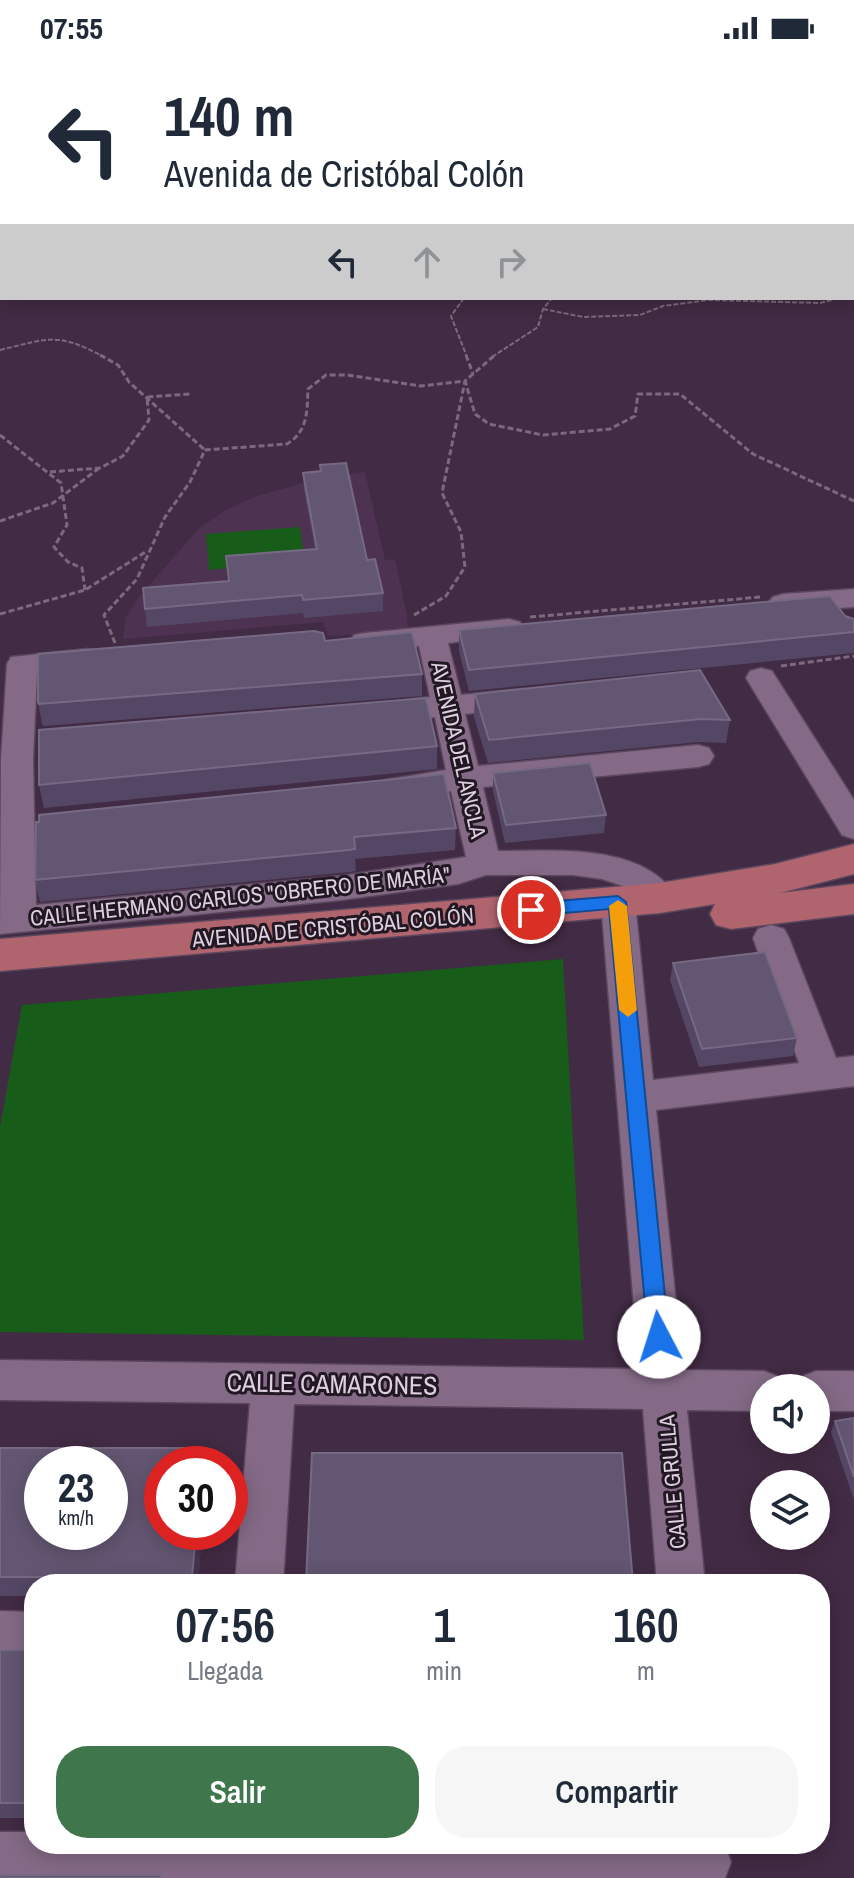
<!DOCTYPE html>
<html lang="es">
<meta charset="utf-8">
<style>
:root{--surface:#fff;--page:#f6f6f7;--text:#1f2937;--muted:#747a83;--accent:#3f764c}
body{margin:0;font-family:"Archivo Narrow",sans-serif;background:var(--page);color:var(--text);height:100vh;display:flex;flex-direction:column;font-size:30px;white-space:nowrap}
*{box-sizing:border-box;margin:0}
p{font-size:26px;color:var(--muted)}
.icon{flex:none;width:44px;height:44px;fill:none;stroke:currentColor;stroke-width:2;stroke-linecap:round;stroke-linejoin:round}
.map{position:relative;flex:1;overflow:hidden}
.sheet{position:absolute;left:24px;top:1518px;width:806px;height:280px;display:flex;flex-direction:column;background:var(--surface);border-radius:32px;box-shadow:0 4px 20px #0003}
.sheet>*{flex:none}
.banner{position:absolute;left:0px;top:0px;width:854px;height:244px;box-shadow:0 4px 20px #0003;background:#fff;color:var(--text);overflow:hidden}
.fabs{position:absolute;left:750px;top:1318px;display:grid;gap:16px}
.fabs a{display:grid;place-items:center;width:80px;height:80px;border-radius:50%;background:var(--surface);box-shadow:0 4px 20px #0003;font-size:40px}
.speed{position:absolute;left:24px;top:1390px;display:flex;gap:16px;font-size:40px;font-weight:700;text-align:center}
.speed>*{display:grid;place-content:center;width:104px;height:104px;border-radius:50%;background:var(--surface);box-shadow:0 4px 20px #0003;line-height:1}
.speed small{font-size:20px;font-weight:400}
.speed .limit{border:12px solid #d22;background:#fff;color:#111}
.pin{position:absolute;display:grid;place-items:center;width:68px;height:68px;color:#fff;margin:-34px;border:4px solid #fff;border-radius:50%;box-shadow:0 2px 8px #0007}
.me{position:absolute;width:88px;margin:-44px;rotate:355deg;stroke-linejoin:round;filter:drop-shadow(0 0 6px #0008)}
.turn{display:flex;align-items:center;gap:28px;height:168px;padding:0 32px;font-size:36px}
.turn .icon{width:104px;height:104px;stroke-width:2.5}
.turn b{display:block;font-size:56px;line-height:68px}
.lanes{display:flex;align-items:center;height:76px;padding:0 32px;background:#0003;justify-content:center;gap:40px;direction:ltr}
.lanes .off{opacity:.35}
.eta{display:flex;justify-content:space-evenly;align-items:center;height:136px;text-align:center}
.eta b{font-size:48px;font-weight:600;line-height:56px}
.cta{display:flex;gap:16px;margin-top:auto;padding:16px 32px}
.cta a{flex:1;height:92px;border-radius:32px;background:var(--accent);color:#fff;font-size:32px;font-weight:600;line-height:92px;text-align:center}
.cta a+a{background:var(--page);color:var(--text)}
.status{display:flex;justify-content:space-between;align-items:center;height:56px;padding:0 40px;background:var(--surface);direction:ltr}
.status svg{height:22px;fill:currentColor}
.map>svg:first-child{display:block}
</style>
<div class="status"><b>07:55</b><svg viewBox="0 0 49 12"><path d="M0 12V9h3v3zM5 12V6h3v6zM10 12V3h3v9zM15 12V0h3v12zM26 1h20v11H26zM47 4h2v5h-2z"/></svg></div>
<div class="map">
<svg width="854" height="1822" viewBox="0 0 854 1822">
<rect width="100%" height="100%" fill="#422b44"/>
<path fill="#4e3251" d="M365,416L385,504L395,503L407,559L408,575L328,580L323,566L123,583L126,561L139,541L199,472L226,454L254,441L313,424Z"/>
<path fill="#175d19" d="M0,0H398L2,2L0,179Z
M300,471L305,506L209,514L206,478Z
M563,903L584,1284L0,1276V1071L22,949Z"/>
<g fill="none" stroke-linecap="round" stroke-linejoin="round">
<g stroke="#5b475d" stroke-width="3">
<path id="minor" d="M852,55H854V68H852Z
M852,172H854V186H852Z
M0,179H2V193H0Z
M854,533V551L783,556L773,553L768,547L773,541L783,538Z
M509,563L520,566L524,572L520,578L448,587L461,639L523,633L534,636L539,643L534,650L465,658L478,710L698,689L709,692L714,700L709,708L698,711L483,731L498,795C553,795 645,786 677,842L672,851L660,854L648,851L626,831L602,823L573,819H486L458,828L341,844L0,878L1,704L7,608L11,601L88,593L99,595L103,602L99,609L37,616L33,704L36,849L341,820L466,801L451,735L398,743L386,740L382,732L386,724L446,714L435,661L379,666L368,663L363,656L368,649L430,641L419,590L365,595L354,593L350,586L354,579L365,577Z
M761,612L772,615L854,744V783L842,779L746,622L750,615Z
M618,833L630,837L635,846L653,1024L799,1007L753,882L758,873L771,869L784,873L789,882L836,1002L854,1000V1030L656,1054L683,1314L764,1315L779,1321L785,1332H764V1355L687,1354L705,1528H657L643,1353L294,1348L283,1528H235L250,1347L0,1344V1304L639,1313L601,846L606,837Z
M816,1315H854V1355H816V1332H795L801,1321Z
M0,1555L34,1556V1604L0,1603Z
M0,1776H34V1788H724L731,1806L725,1822H0Z"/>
</g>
<g stroke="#5b475d" stroke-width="3">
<path id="major" d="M854,788V818L780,837L854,828V858L731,873L716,869L710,858L715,848L660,857L0,915V883L660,827L775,808Z"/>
</g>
<path stroke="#7d697e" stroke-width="2" stroke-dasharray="5 2" stroke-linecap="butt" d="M63,0L69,2
M104,0L114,2
M154,2H168
M239,2L243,0
M367,2L371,0
M386,2L392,0
M464,242L451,260L467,301
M543,253L583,261L640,259L663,250L709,244L820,247L840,242
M0,294C50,282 57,276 104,301
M492,301L538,271L543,253L552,242"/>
<path stroke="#7d697e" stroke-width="3" stroke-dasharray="6 3" stroke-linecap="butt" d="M100,299L118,309L129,326L205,394
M466,299L473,318
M0,379L61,427L67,469L54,491L68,506L82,512L85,534
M50,416L100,412L123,400L149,364L147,341L190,338
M0,465L53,447L98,413
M0,558L85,534L147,495
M414,559L446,540L465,511L461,476L442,437L465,325L495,299
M530,561L761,541
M115,587L104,559L137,523L165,461L190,426L205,394L287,388C308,375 307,356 308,333L326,319H347L421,330L465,325L475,358L489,368L543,379L610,373L635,360L638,338H680L753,398L854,445
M781,610L854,600"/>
<use href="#minor" fill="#846a86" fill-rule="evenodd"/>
<use href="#major" fill="#b0646d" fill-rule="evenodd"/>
</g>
<path fill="#544765" d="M428,0H550L553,2H428Z
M320,409L383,537V555L304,562L303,557L147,571L145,553L228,525L315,493L304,434L303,417L320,415Z
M845,560L854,563V597L469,635L459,595V574Z
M325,585L422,618V640L44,670L42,668L38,646Z
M475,638L730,664L726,687L698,686L488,707L474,661Z
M437,690V713L44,752L39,729Z
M493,717L606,759L604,777L505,787L493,735Z
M36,766L456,772L455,794L355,803L356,815L350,816L40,846L35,824Z
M673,907L797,982L793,1000L699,1011L670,924Z
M854,1362V1444L831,1376L835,1365Z
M0,1392L162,1476H202L198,1528H34V1540H0Z
M312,1397H622L633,1528H307Z
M0,1594H34V1762H0Z"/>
<path fill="#473652" d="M204,1392L207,1408H202Z
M196,1476H202L198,1528H194L192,1521Z"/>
<path fill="#635672" stroke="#766983" stroke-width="2" fill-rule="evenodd" d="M443,0H550L553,2H445Z
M852,20H854V44L852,45Z
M2,202V220L0,215V203Z
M346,407L367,504L375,503L383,537L303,544L302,539L145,553L143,532L229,525L226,500L317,493L303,417L321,415L320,409Z
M830,540L845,560L854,563V576L469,614L459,574Z
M314,575L323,577L325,585L412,576L422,618L39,648L38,646V598Z
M700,614L730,664L701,663L489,684L475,638Z
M426,642L437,690L39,729V674Z
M590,707L606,759L506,769L493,717Z
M444,718L456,772L354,781L355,793L349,794L35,824L36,766H39V759Z
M765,896L797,982L702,993L673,907Z
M854,1362V1421L835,1365Z
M0,1392H204L202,1408H162V1476H196L192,1521H0ZM42,1408H110V1476H42Z
M312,1397H622L633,1527H306Z
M0,1594H34V1747H0Z
M0,1819H161V1822H0Z"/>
<path fill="#1a73e8" stroke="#114b97" stroke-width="2" d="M618,840L626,846L669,1281L666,1288L659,1291L651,1288L648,1281L609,853L531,860L522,854L531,847Z"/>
<path fill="#f59e0b" d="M618,844L627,850L637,954L628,961L619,954L609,850Z"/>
<g text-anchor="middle" stroke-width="6" stroke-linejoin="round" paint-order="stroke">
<g font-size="22" fill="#decfdf" stroke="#221823">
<text transform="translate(459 694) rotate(77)" y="8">AVENIDA DEL ANCLA</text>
<text transform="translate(240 840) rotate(-6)" y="8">CALLE HERMANO CARLOS "OBRERO DE MARÍA"</text>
<text transform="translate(333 871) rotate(-5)" y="8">AVENIDA DE CRISTÓBAL COLÓN</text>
<text transform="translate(672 1426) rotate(-95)" y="8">CALLE GRULLA</text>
</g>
<g font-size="26" fill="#decfdf" stroke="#221823">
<text transform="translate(332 1328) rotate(1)" y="9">CALLE CAMARONES</text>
</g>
</g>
</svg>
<div class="fabs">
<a><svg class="icon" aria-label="sound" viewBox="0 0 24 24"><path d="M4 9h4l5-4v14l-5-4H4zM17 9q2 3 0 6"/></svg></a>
<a><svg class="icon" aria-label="layers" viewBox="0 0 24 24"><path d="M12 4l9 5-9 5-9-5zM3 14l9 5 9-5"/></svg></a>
</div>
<div class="speed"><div>23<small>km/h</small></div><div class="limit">30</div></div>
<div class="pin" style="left:531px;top:854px;background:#d93025"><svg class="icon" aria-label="arrive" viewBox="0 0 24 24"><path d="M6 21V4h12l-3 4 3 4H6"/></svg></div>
<svg class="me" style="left:659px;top:1281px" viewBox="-20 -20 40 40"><circle r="19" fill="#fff"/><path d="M0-13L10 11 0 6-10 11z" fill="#1a73e8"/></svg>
<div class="banner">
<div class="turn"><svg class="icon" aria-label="left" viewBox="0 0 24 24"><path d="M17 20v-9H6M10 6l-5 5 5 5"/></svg><div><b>140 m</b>Avenida de Cristóbal Colón</div></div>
<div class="lanes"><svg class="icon" aria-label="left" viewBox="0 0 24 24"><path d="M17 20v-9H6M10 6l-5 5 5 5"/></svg><svg class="icon off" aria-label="ahead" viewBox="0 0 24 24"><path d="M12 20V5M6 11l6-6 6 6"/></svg><svg class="icon off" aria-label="right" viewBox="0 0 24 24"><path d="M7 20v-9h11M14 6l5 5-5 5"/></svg></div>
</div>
<section class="sheet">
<div class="eta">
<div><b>07:56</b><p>Llegada</p></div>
<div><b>1</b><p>min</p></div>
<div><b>160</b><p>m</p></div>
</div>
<div class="cta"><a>Salir</a><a>Compartir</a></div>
</section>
</div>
